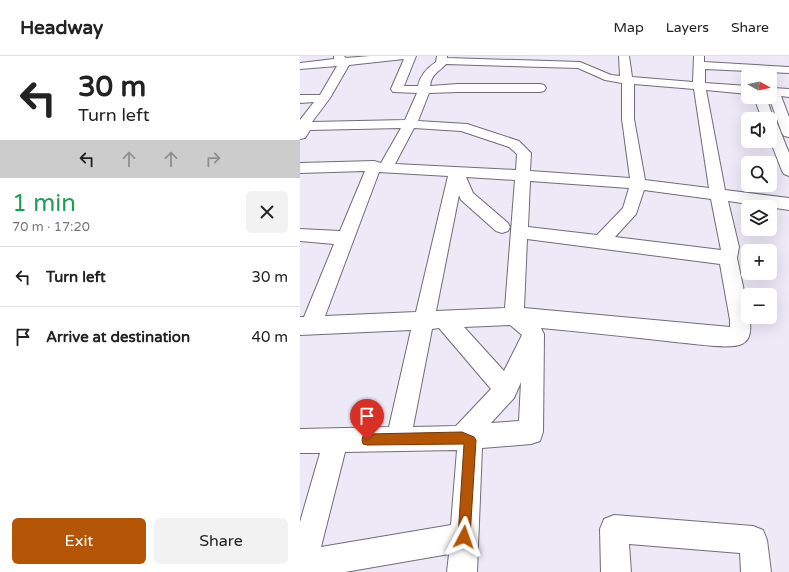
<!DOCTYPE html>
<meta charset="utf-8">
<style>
:root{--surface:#fff;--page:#f2f2f2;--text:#222;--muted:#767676;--line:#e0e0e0;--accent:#b35504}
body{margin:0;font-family:"Varela Round",sans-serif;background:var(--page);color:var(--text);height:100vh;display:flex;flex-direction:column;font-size:15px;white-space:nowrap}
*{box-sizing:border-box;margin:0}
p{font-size:13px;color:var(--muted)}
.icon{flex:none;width:22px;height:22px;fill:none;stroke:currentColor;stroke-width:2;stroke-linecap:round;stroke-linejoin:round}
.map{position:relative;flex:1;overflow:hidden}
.drawer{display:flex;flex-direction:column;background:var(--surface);width:300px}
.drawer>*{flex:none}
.top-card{background:#fff;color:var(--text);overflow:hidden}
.needle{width:26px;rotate:98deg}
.tools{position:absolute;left:441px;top:12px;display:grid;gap:8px}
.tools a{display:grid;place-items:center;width:36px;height:36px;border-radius:6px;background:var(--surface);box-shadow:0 4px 16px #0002;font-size:20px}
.pin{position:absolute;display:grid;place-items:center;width:34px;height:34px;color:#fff;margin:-41px -17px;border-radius:50% 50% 50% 0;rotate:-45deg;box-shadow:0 0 4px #0007}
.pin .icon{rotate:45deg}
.me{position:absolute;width:44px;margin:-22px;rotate:4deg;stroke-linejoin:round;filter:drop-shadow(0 0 3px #0008)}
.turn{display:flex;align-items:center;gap:14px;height:84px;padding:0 12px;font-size:18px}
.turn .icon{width:52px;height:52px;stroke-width:2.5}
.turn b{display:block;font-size:28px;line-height:34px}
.lanes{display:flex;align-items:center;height:38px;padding:0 12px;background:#0003;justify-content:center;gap:20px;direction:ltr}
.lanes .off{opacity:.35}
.round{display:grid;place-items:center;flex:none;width:42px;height:42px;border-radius:6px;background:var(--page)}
.headline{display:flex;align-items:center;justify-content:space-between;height:68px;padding:0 12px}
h1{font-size:24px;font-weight:600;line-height:30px;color:#1e9e55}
.action{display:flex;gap:8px;margin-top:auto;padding:8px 12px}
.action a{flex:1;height:46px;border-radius:6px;background:var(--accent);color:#fff;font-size:16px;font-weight:600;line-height:46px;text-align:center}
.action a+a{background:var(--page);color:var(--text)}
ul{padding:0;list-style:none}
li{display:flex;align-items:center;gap:12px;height:60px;padding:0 12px;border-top:1px solid var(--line)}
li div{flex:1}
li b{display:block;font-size:15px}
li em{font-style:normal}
header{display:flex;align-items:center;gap:24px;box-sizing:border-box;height:56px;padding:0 20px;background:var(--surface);border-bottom:1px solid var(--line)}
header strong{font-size:19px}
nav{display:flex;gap:22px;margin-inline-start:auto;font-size:14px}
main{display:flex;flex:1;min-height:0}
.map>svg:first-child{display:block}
</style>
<header>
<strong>Headway</strong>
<nav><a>Map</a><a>Layers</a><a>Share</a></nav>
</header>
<main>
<section class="drawer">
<div class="top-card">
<div class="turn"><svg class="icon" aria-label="left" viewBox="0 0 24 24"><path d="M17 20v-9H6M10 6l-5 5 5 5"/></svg><div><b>30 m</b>Turn left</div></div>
<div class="lanes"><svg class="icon" aria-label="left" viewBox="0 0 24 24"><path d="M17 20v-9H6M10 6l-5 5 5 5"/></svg><svg class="icon off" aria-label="ahead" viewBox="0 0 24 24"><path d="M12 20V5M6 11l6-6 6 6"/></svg><svg class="icon off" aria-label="ahead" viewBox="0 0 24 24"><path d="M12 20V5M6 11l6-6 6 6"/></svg><svg class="icon off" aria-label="right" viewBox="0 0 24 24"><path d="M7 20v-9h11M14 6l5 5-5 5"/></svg></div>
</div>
<div class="headline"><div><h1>1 min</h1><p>70 m · 17:20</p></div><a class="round"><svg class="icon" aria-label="close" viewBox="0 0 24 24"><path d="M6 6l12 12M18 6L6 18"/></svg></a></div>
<ul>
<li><svg class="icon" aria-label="left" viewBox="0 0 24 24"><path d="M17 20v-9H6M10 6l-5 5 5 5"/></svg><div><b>Turn left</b></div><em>30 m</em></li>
<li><svg class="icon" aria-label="arrive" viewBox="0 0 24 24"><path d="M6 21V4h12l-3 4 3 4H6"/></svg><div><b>Arrive at destination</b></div><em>40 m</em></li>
</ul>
<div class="action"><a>Exit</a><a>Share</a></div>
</section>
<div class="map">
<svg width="489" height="516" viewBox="0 0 489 516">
<rect width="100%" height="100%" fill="#ede9f7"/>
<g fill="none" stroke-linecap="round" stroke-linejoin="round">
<g stroke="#706d79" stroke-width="2">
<path id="minor" d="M34,0H44L46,2L70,0H116L104,30H118C120,20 127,12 136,6L137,0H147V2L280,6L311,19L320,20L319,0H329L332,21L393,26L394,0H404V6L489,11V17L405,13V27L448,30V38L406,34L425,134L489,142V154L428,145L439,191L437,202L448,254V261H449C451,270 452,283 442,288C430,294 390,287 375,286C331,281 286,276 241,272L244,278L243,376L240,385L231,388L182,392L177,516H147L149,498L45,516H0V466L20,397H0V373L89,371L111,274L0,279V261H4L34,188L0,185V173L40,175L65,115L0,117V107L74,105L81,107L101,72L10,74L5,82L0,83V64L14,46L0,47V39H20L37,10L0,13V7L34,3ZM104,3L91,33L93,36L117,37L105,64L12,66L30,42L49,9ZM146,8L278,12L305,24L322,27V63L330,122L230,115L231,97L219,85L167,68L118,65L129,37L158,36H240L244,35L246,32L244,29L240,28H158L130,30C131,18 139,16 146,8ZM334,28L394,33L409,132L345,124L334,63ZM114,72L161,75L209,91L217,98L216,114L95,108ZM79,116L148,120L116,256L25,260ZM166,121L215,124L205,252L136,255L159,139L161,144L196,175L202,177L208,175L210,171L208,167L173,137ZM230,125L329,132L323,152L297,179L228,171ZM344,134L411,143L421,194L315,181L336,158ZM227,183L420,208L430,264V271L224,252ZM210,269L222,279L204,315L164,271ZM139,272L191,333L156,370L113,371L132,273ZM221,326L219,365L191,367L214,342ZM157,394L151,469L21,491L45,396Z
M473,32L489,33V41L481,40L489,61V81L484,80L482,77L469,41L470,33Z
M454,41H466L474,64L477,67L489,97V120L484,118L482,115L470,84V63H462Z
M314,459L453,470L463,474L467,484L471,516H441L440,497L329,488L331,516H301L300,473L304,463Z"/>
</g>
<use href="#minor" fill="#fff" fill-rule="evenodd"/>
</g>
<path fill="#b35504" stroke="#743703" d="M162,376L174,381L176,384L170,481L169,486L164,487L160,486L158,481L164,388L67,389L63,388L62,384L63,380L67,378Z"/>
</svg>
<div class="tools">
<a><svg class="needle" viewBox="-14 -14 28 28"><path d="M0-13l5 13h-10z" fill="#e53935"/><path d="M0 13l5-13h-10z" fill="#767676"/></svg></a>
<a><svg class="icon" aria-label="sound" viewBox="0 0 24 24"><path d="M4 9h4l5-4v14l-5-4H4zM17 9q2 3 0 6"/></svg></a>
<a><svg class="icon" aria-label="search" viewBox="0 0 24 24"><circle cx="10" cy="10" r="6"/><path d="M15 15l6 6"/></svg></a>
<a><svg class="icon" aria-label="layers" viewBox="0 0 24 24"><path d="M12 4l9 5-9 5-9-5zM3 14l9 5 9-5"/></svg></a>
<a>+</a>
<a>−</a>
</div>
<div class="pin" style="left:67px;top:384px;background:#d93025"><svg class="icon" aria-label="arrive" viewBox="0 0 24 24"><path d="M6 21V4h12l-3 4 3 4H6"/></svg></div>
<svg class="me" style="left:164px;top:481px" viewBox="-20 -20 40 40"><path d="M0-17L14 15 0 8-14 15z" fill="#b35504" stroke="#fff" stroke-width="4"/></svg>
</div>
</main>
